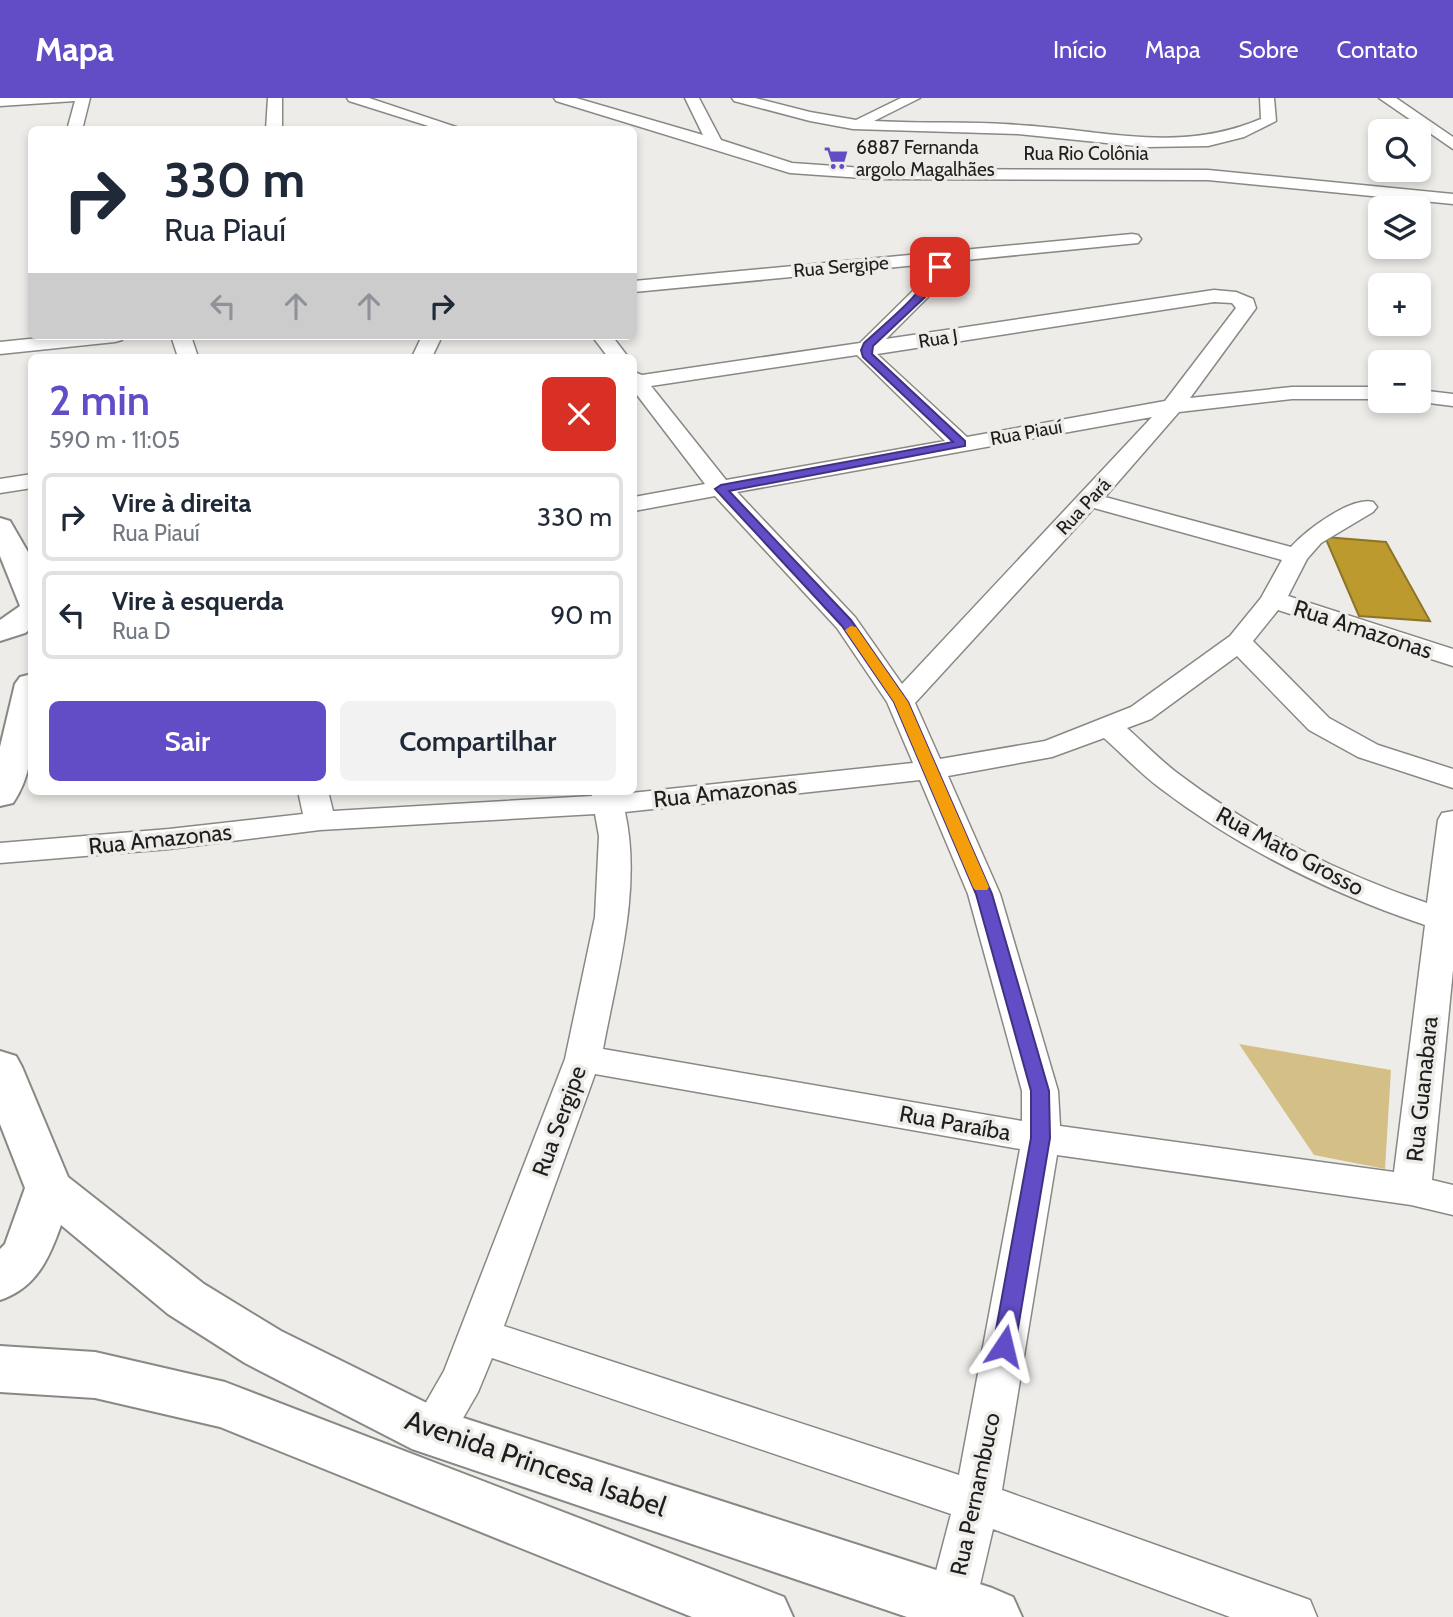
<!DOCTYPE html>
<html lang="pt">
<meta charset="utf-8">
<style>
:root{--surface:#fff;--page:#f2f2f3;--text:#1f2937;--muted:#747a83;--line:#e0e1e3;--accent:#624dc6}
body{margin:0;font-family:Cabin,sans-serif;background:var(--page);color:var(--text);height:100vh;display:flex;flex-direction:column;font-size:26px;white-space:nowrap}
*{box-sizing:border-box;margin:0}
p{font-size:23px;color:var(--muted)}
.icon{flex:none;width:38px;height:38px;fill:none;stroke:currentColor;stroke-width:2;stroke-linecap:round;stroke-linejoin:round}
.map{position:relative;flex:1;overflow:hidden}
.drawer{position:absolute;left:28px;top:256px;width:609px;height:441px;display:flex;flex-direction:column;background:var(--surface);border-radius:10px;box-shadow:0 4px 10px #0003}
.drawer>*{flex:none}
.hud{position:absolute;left:28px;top:28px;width:609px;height:214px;border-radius:10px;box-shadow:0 4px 10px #0003;background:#fff;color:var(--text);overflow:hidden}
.tools{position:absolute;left:1368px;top:21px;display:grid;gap:14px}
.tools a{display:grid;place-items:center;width:63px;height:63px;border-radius:10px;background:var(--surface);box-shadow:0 4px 10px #0003;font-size:35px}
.pin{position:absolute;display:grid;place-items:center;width:60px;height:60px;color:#fff;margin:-30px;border-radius:14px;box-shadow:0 4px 10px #0006}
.me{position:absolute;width:77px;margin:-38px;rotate:10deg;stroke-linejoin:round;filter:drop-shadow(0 0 5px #0008)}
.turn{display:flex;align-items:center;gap:24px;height:147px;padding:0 21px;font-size:32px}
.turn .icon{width:91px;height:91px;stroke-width:2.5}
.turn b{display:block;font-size:49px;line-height:60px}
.lanes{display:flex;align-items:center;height:66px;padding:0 21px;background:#0003;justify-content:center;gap:35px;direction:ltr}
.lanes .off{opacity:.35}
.round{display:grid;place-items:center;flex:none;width:74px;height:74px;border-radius:10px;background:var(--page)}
.overview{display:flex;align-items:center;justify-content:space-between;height:119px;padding:0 21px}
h1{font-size:42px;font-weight:600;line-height:52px;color:var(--accent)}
.cta{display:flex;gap:14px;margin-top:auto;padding:14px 21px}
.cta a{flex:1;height:80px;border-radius:10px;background:var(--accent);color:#fff;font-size:28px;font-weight:600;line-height:80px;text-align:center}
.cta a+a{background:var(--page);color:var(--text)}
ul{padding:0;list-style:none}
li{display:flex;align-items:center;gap:21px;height:88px;margin:0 14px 10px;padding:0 7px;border:4px solid var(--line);border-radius:10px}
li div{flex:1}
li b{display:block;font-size:26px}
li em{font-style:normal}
header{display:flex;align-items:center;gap:42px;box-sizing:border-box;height:98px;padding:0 35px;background:var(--accent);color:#fff}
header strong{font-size:33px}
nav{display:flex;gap:38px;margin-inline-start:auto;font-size:24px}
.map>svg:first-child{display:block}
</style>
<header>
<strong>Mapa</strong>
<nav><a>Início</a><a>Mapa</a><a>Sobre</a><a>Contato</a></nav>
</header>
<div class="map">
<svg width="1453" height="1519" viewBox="0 0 1453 1519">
<rect width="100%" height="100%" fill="#edece8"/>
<path fill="#d4bf86" d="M1239,946L1391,972L1385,1071L1314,1057Z"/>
<path fill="#bc9a2d" stroke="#8d7528" stroke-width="2" d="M1325,439L1386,444L1430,523L1359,518Z"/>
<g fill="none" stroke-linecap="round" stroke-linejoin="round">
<g stroke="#898884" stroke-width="3">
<path id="street" d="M0,0H90L82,32H67L75,3L0,8Z
M268,0H282V32H266Z
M347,0H369L465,32H441L349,3Z
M554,0H576L703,37L685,0H699L721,42L792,65L877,71L1208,72L1453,96V106L1208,82L877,81L790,75L556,3Z
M732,0H755L810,14L856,22L901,0H920L874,23C923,26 971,23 1019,27C1105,32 1178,56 1261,21L1260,0H1274L1276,23L1244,39L1208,48L1146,49L1018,36L853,31L810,23L734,3Z
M1379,0H1396L1453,39V51Z
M1132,136L1138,137L1141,141L1138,145L946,164L949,169L942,185L886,241L1214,192L1236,194L1253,201L1256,210L1190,300L1292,289H1381V301H1292L1179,314L1105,399L1291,449C1305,433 1351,398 1373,404L1377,409L1373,414L1321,445L1307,461L1288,498L1453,551V568L1278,512L1253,543L1329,620L1378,647L1453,671V690L1358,659L1309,632L1237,558L1151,621L1127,630C1145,646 1161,663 1180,677C1253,732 1340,776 1427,805L1438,722L1442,715L1453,713V872L1432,1082L1453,1087V1117L1411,1107L1057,1057L1002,1392L1310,1502L1317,1519H1230L993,1431L976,1504L970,1519H934L928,1504L951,1416L492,1260L478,1294L447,1348L431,1354L415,1348L409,1334L444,1273L565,961L595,819L599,738L595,716L320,732L169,751L0,765V745L169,731L303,716L298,693H328L333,713L592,698L591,693H621L622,696L913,665L887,604L837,530L715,398L634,413V399L705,386L634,293V274L642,277L860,245L927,179L931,169L928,166L634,194V183ZM1214,204L1232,205L1236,210L1165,303L967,339L877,256ZM857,257L945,343L726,382L651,288ZM1152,319L902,586L855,519L737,394ZM1094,410L1282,462L1261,500L1230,538L1131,609L1045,643L940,661L915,605ZM1104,640C1122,656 1140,675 1160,690C1239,750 1330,795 1425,827L1394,1074L1060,1028L1058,993L1000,796L948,678L1052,659ZM920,682L968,796L1022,993V1023L603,951C617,875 642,791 625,714ZM595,976L1020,1051L959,1377L504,1228Z
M58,238H125L122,242L115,244L0,256V244Z
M171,238H191L198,259H178Z
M422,238H442L432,259H412Z
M592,238H612L628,259H608Z
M1419,292L1453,296V308L1413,303H1419Z
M32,376V390L0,395V381Z"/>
</g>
<g stroke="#898884" stroke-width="4">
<path id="secondary" d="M0,420L10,423L32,461V530L25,535L0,543V522L20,508L0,458Z
M32,576C32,619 39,667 13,705L0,708V649L15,586L20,579Z
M0,953L16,958L22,969L68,1079L204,1186L281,1233L445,1314L992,1490L1013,1499L1022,1519H907L412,1351L245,1265L168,1216L61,1127C49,1161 36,1190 0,1202V1151L5,1146L25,1090L0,1026Z
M0,1248L95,1254L225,1284L784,1499L793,1519H692L220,1329L95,1300L0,1294Z"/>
</g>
<use href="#street" fill="#fff" fill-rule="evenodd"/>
<use href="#secondary" fill="#fff" fill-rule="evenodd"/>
</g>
<path fill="#624dc6" stroke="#403281" stroke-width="2" d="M937,167L945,169L940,181L925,199L873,248L872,256L965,343V348L729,393L851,522L908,604L992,796L1049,993L1050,1040L1015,1248L1012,1254L1004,1257L997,1254L993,1248L1031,1040V993L976,796L894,604L842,528L715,391L721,387L953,344L863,259L861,252L864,245C890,221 920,198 937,167Z"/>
<path fill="#f59e0b" d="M851,528L856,529L908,604L989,789L987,792H975L973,789L894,604L845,532Z"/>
<defs>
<g id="supermarket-bare" transform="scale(1.89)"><path d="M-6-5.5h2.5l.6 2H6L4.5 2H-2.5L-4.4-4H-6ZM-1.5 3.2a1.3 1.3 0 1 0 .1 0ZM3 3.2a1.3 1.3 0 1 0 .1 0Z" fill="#624dc6" stroke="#edece8" stroke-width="2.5" paint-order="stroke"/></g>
</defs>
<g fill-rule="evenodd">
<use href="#supermarket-bare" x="836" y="60"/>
</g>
<g text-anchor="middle" stroke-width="7" stroke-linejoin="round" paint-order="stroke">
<g font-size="19" fill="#1e1e1d" stroke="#edece8" text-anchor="start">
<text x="856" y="56">6887 Fernanda<tspan x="856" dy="22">argolo Magalhães</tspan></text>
</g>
<g font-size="19" fill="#1e1e1d" stroke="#edece8">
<text x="1086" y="62">Rua Rio Colônia</text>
<text transform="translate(841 168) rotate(-5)" y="7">Rua Sergipe</text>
<text transform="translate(938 240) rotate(-9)" y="7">Rua J</text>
<text transform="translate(1026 334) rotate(-10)" y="7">Rua Piauí</text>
<text transform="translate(1083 408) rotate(-47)" y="7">Rua Pará</text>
</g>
<g font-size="23" fill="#1e1e1d" stroke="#edece8">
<text transform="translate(1363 531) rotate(18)" y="8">Rua Amazonas</text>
<text transform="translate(725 694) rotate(-6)" y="8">Rua Amazonas</text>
<text transform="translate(160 741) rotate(-6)" y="8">Rua Amazonas</text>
<text transform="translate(1290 753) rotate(28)" y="8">Rua Mato Grosso</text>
<text transform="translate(1422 991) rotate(-84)" y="8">Rua Guanabara</text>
<text transform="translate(559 1023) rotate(-70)" y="8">Rua Sergipe</text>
<text transform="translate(955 1025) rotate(10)" y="8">Rua Paraíba</text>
<text transform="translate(975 1396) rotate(-78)" y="8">Rua Pernambuco</text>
</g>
<g font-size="28" fill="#1e1e1d" stroke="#edece8">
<text transform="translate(536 1365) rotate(19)" y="10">Avenida Princesa Isabel</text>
</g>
</g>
</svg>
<div class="tools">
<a><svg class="icon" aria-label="search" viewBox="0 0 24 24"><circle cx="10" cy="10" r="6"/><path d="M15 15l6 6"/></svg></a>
<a><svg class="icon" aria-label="layers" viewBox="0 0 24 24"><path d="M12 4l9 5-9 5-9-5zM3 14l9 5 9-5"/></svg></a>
<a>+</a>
<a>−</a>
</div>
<div class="pin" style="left:940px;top:169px;background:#d93025"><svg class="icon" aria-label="arrive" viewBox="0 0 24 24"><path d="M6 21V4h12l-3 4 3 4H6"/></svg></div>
<svg class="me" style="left:1004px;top:1248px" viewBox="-20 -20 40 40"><path d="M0-17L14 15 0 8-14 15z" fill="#624dc6" stroke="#fff" stroke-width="4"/></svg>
<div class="hud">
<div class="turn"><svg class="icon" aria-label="right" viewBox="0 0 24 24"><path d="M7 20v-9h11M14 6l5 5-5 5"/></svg><div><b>330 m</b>Rua Piauí</div></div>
<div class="lanes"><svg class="icon off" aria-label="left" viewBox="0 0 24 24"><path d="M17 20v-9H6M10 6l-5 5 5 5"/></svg><svg class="icon off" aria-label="ahead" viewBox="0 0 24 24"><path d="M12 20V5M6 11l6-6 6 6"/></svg><svg class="icon off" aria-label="ahead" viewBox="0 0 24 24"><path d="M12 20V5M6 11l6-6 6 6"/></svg><svg class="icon" aria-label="right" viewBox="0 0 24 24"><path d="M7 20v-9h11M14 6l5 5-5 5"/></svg></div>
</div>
<section class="drawer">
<div class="overview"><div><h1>2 min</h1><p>590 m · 11:05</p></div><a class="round" style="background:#d93025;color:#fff"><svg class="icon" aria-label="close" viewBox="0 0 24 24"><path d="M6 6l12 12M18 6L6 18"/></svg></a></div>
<ul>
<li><svg class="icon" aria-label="right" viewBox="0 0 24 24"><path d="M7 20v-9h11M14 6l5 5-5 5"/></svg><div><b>Vire à direita</b><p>Rua Piauí</p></div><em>330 m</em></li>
<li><svg class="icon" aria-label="left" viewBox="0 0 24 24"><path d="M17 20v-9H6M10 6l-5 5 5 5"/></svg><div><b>Vire à esquerda</b><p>Rua D</p></div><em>90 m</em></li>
</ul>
<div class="cta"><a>Sair</a><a>Compartilhar</a></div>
</section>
</div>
